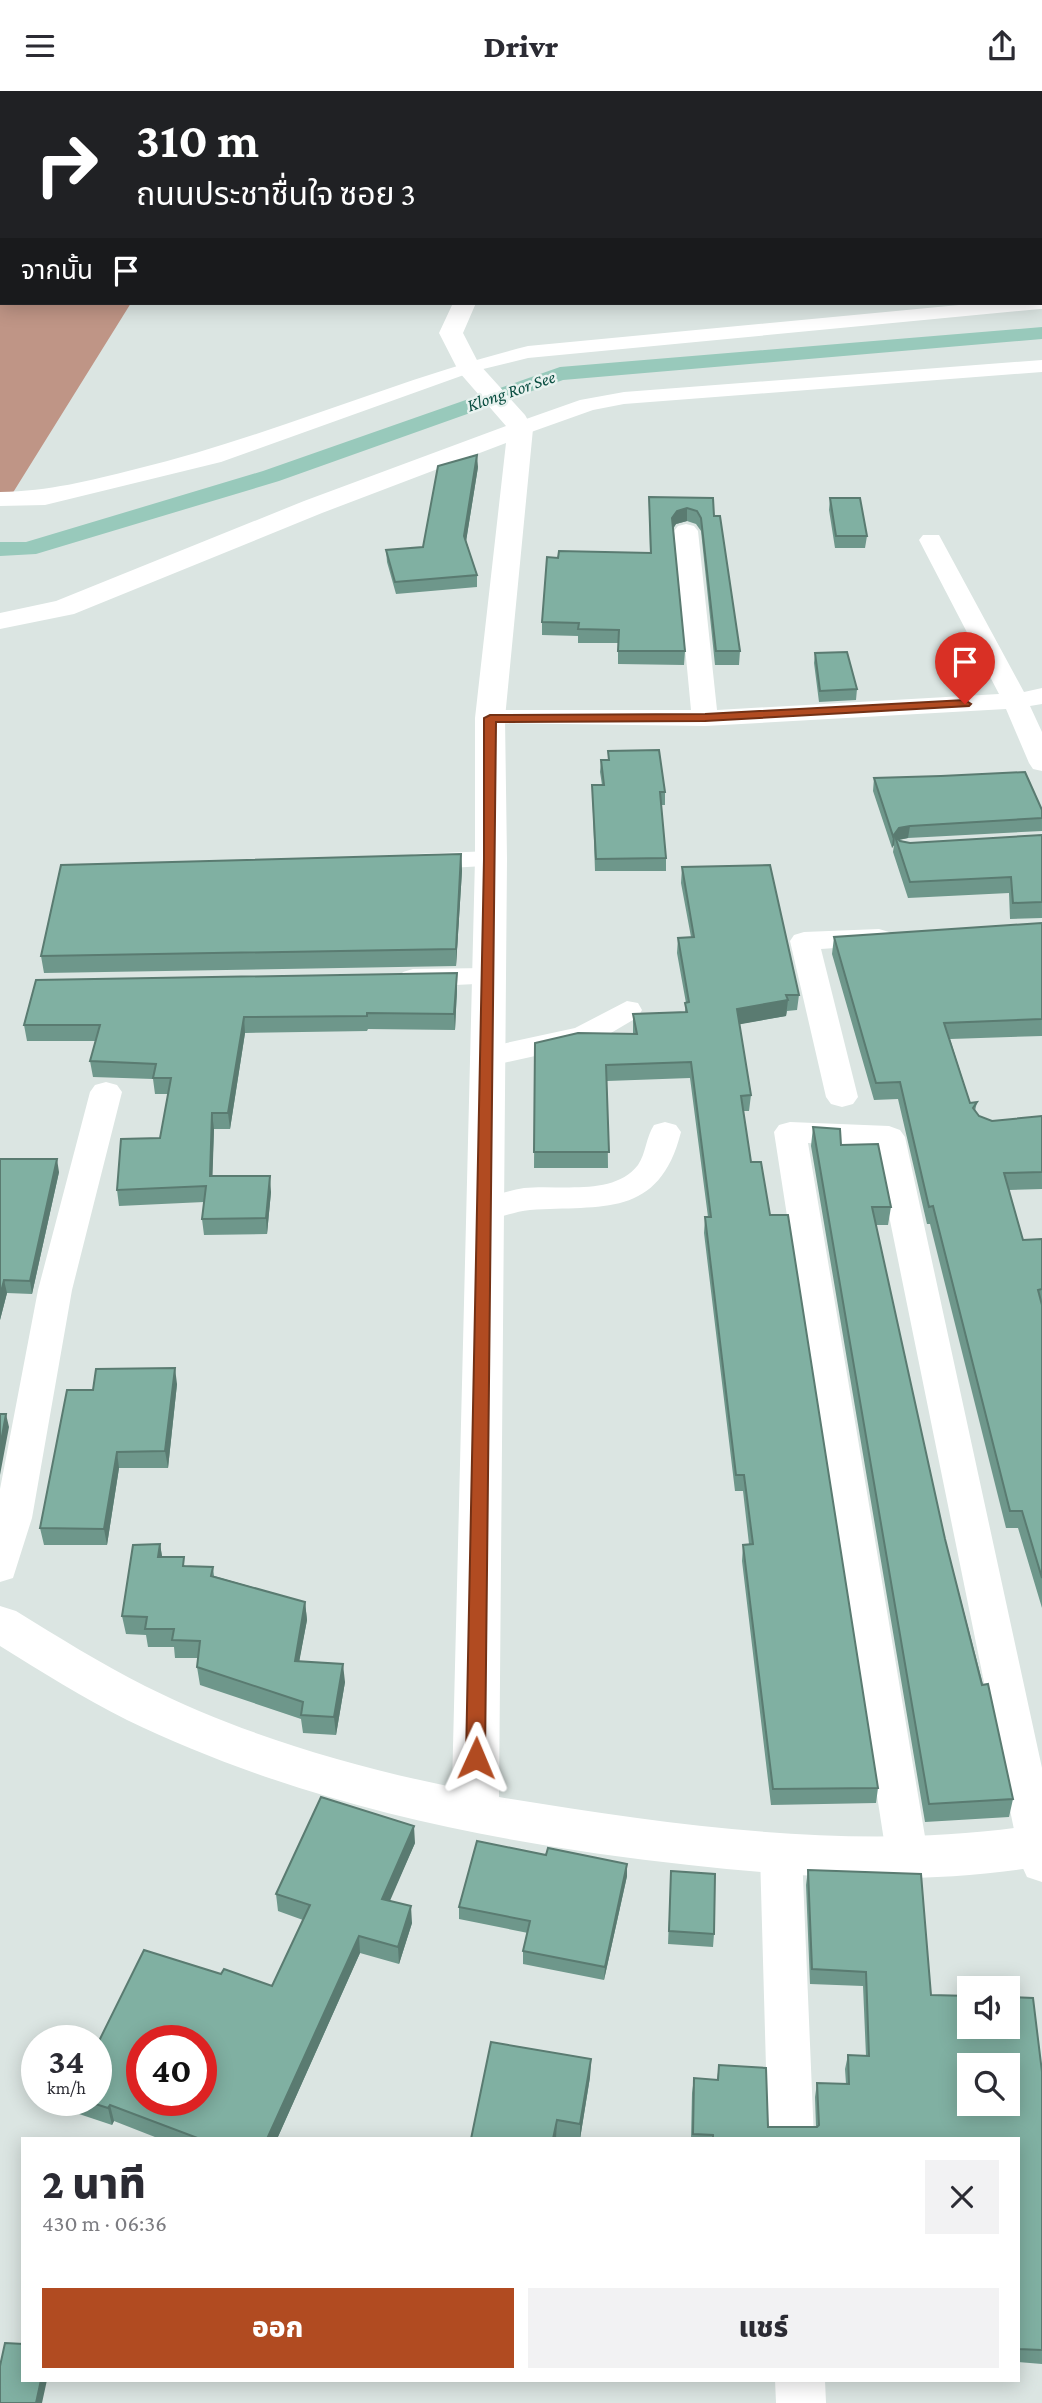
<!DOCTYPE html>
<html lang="th">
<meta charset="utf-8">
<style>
:root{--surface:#fff;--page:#f2f2f3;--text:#2b2b33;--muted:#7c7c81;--accent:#b14b21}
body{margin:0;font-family:"Crimson Pro","Noto Sans Thai",serif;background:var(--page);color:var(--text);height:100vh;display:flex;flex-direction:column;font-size:26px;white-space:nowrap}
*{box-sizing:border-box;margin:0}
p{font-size:23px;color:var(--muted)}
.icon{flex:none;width:38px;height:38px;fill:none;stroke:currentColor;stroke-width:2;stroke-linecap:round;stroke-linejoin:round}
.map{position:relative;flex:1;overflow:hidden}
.sheet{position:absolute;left:21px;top:2046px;width:999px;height:245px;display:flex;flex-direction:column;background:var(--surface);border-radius:0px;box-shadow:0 4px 18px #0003}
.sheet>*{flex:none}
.guide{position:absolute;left:0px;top:0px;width:1043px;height:214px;box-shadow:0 4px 18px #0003;background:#202124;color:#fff;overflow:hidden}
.buttons{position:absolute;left:957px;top:1885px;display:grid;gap:14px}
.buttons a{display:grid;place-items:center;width:63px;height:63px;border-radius:0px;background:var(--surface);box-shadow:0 4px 18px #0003;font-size:35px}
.speed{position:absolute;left:21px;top:1934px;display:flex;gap:14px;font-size:35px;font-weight:700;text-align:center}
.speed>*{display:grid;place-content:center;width:91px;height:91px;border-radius:50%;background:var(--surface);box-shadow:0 4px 18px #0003;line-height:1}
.speed small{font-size:18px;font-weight:400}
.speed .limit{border:10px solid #d22;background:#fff;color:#111}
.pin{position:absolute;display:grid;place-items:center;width:60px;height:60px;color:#fff;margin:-72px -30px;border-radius:50% 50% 50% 0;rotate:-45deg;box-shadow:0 0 7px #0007}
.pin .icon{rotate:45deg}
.me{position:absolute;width:77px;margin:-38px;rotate:1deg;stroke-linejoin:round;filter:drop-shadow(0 0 5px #0008)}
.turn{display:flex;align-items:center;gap:24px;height:147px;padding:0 21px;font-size:32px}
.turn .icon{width:91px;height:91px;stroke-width:2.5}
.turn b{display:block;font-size:49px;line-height:60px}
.then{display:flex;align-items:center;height:66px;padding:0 21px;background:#0003;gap:14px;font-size:26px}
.round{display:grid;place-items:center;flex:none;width:74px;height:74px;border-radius:0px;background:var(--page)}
.headline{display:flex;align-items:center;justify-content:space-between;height:119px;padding:0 21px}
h1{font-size:42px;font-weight:800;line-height:52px}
.primary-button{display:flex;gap:14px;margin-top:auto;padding:14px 21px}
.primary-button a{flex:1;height:80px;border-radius:0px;background:var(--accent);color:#fff;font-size:28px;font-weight:800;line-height:80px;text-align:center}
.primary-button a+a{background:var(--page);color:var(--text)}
header{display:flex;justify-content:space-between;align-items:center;height:91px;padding:0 21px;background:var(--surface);font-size:32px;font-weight:800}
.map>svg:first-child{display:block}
</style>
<header><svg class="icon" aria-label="menu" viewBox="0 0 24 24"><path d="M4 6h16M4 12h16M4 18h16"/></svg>Drivr<svg class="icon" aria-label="share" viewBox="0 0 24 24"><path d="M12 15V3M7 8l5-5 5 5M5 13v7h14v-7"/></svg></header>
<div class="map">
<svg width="1042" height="2312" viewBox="0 0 1042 2312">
<rect width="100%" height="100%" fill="#dbe5e2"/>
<path fill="#bf9586" d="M0,0H263L2,2V212H131L9,408H0Z"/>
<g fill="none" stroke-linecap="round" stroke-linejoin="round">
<path fill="#98c9bb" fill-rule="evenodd" d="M1042,236V248L563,289L279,390L36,463L0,465V451H26L263,380L560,276Z"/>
<path fill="#fff" fill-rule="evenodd" d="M1042,206V218H1040L528,267L475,280L221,371L45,414L0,415V401C50,400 88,390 136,378C270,346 395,288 528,255L980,212H1041Z
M1042,269V281L624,313L593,319L520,345L509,338L512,333L580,309L624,301Z
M686,433L694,435L698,440L717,619L999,603L919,449L923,444H939L1024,601L1042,597V613L1030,615L1042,641V680L1033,678L1029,672L1006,618L705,635L481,632L477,627L481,622L490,619H691L674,440L678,435Z
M491,760L501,762L505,768L501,774L416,779L406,777L402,771L406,765L416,763Z
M879,838L889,841L893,847L889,853L821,858L858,1006L853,1013L842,1016L831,1013L826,1006L790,850L794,844L804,841Z
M487,877L497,880L502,886L497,892L413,896L403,893L398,887L403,881L413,878Z
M627,910L638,912L642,919L638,926L594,952L485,976L474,973L470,966L474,959L575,937Z
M106,991L117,994L122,1001L72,1199L32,1427L13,1487L0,1491V1398L38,1199L90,1001L95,994Z
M665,1031L676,1034L681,1041C659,1128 602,1114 530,1119C509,1121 491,1132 471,1127L467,1119L471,1111C489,1106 506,1100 524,1097C559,1093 613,1106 638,1074C646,1062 646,1046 654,1034Z
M790,1031L889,1035L900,1039L905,1046L1042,1677V1791L1027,1786L1021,1773L875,1056L808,1052L929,1769L923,1782L908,1787L893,1782L887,1769L774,1041L779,1034Z
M781,1745L796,1750L802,1763L814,2048H768L760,1763L766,1750Z
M775,2289H825L826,2312H776Z"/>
<path fill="#fff" fill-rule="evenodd" d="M446,0H466L468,2H447Z
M453,212H476L463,242L479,273L525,324L533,338L505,627L507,768L499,1706C677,1735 862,1762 1042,1733V1775C924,1795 808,1787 689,1774C497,1753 303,1714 127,1629C83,1607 42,1581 0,1555V1515L16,1520C58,1546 100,1572 145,1595C241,1643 346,1674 452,1696L475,768V627L506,352L322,422L74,523L0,538V522L56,510L304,410L506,335L459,281L439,242Z"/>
</g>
<path fill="#6e978b" d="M478,376L466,450L477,484V496L396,503L387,471L386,459L423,456Z
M649,406L714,425L740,560L739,574H715L701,440L696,433L687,430L676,433L673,438L685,560L684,574L618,573V552H578V545L542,544V531L558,467L650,462Z
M830,407L867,445L865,457H835L829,419Z
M815,562L857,598L856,609L819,611L814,572Z
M608,660L665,701V714H661L666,767V780H595L592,694H602L600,681L601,669H608Z
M874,687L1042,719V740L908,747L899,749L910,752L1042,744V827L1010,828L1009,802L908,807L893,761L894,754L892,757L873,700Z
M461,763L462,780L456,875L44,882L41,865Z
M682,776L799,904L797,919L787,920L786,925L739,933L751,1004L749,1020H743L751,1071L770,1124L878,1697L876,1712L771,1714L742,1470L743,1454L749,1453L743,1400H735L704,1142L705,1126H708L690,987L607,990L608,1077H534L535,952L633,943V923L685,921L686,912L677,862L678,847L691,846L681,792Z
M1042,832V945L950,948L970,1012L977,1011L975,1020L979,1025L992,1030L1042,1025V1098L1008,1099L1023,1149L1042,1148V1517L1018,1437H1006L930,1133H927L898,1008L874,1009L832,863L834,846Z
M457,882V898L455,939L368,938L367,940L245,942L230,1038H214L212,1085L271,1101L267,1143L204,1144L202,1128L204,1111L119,1115L117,1099L160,1047L168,1003H155L153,988L93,986L90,970L96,950H27L24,934Z
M813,1036L841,1054L891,1116L888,1134H876L945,1448L1013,1708L1009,1726L925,1731L811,1055Z
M0,1068L59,1081L32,1203L7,1202L0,1229Z
M177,1293L168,1377H119L107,1454H44L40,1437L93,1299Z
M160,1453L162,1466L186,1475L213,1476L214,1485L305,1511L307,1529L299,1570L345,1591L336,1644L303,1642L301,1628L200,1594L197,1576L198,1567H175L174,1556H148L146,1544L126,1543L122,1525Z
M415,1752L389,1810L412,1832L399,1873L360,1862L277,2048H160L114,2030L112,2034L76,2022L73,2009H96L221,1883L272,1895L303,1829L278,1820L276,1803Z
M546,1764L627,1773V1785L604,1889L523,1873V1860L528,1842L459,1828V1816Z
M808,1779L931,1904L1042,1981V2273L1018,2271V2048H691L692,2002L694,1987L717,1989L719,1974L768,2036H816L815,2006L817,1992L846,1993L845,1978L848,1964L866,1965L863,1895L810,1893L806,1794Z
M671,1780L714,1843L713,1856L668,1853Z
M591,1968L590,1986L580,2048L556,2046L471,2048Z"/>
<path fill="#5a7b71" d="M477,364L478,376L465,457L464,445Z
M687,417V430L676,433L671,440L672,427L677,420Z
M910,735L908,747L897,749L895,745L894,754L892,757L893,745L899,737Z
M461,763L462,780L456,875V858Z
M457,882V898L455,939L454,923Z
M788,909L786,925L736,934L737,918Z
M244,926L245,942L230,1038L228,1022Z
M212,1022L214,1038L212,1101L210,1085Z
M57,1068L59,1081L32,1203L30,1190Z
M270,1085L271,1101L267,1143L266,1127Z
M4,1189L7,1202L0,1229V1205Z
M175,1277L177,1293L168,1377L165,1360Z
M6,1323L9,1336L0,1384V1356Z
M117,1361L119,1377L107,1454L104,1438Z
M160,1453L163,1471L158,1466Z
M305,1511L307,1529L296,1588L295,1570Z
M343,1573L345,1591L336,1644L334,1626Z
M414,1735L415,1752L383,1826L382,1808Z
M627,1773V1785L604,1889L605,1876Z
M411,1815L412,1832L399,1873L398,1856Z
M359,1845L360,1862L277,2048H267Z
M591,1968L590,1986L580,2048V2033Z
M110,2014L114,2030L112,2034L108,2017Z
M557,2029L556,2048H553Z
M41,2289H47L42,2312H36Z"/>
<path fill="#80b0a2" stroke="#5a7b71" stroke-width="2" fill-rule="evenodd" d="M370,0H397V2H371Z
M512,0H560L561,2H513Z
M1041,138L1042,139L1041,166Z
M477,364L464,445L477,484L395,491L386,459L423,456L438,375Z
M649,406L713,407L714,425H720L740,560H716L701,427L697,420L687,417L677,420L672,427L685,560H618L619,539L578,538L579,532L542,531L547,466L558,467L559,460L651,462Z
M830,407H860L867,445H836Z
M847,561L857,598L820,600L815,562Z
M659,659L665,701H660L666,767L596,768L592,694H604L601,669H609L608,660Z
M1025,681L1042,719V727L910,735L899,737L893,745L874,687L941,685Z
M1042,744V811L1013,812L1011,786L910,791L895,745L900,750L910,752Z
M461,763L456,858L41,865L61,774Z
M770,774L799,904H786L788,909L737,918L751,1004L741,1005L751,1071H761L770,1124H788L878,1697L773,1698L743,1454L753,1453L744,1384H736L705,1126H711L691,971L606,974L609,1061H534L535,952L578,942L637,943L633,923L687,921L685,912L689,911L678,847L694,846L682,776Z
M1042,832V928L944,932L970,1012L977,1011L973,1017L979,1025L992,1030L1042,1025V1081L1004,1082L1023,1149L1042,1148V1198L1038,1199L1042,1214V1487L1022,1420H1010L933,1115L929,1116L900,991L876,992L834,846Z
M457,882L454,923L367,922V925L244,926L228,1022H212L210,1085H270L266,1127L202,1128L206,1095L117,1099L121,1048L160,1047L171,987H153L156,973L90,970L100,934H24L36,889Z
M813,1036L840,1038L841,1054L878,1053L891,1116H872L945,1448L982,1594L988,1593L1013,1708L929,1713Z
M0,1068H57L30,1190L4,1189L0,1205Z
M175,1277L165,1360L117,1361L104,1438L40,1437L67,1299H93L96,1278Z
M0,1323H6L0,1356Z
M160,1453L158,1466H184L183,1475L213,1476L211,1485L305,1511L295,1570L343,1573L334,1626L301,1624L303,1611L197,1576L200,1550L172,1549L174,1538H145L147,1526L122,1525L133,1454Z
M321,1706L414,1735L382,1808L411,1815L398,1856L359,1845L267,2048H200L110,2014L108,2017L83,2009H96V1956L144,1859L221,1883L224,1878L272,1895L310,1814L276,1803ZM142,1950H201V2009H142Z
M477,1750L546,1764L548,1757L627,1773L605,1876L523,1860L530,1830L459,1816Z
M808,1779L921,1783L931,1904L970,1905V1936H1008V1906L1033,1907L1042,1981V2259L1018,2258V2048H713V2044L693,2043L694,1987L718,1989L719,1974L766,1977L768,2036H817L819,2034L817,1992L849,1993L848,1964L869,1965L866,1881L812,1878ZM970,1974H1008V2012H970Z
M671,1780L715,1783L714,1843L669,1840Z
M491,1951L591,1968L580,2033L557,2029L553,2048H471Z
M5,2252L23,2253V2289H41L36,2312H0V2275Z"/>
<path fill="#b14b21" stroke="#733115" stroke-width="2" d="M965,609L971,613L969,615L705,630L496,631L485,1667L482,1673H469L466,1667L484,768V627L490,624L705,623Z"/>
<g text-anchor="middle" stroke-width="5" stroke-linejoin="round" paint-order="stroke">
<g font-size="18" font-style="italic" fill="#0a4e41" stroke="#e8f2ef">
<text transform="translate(511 300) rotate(-19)" y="6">Klong Ror See</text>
</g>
</g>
</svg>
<div class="buttons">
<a><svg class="icon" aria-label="sound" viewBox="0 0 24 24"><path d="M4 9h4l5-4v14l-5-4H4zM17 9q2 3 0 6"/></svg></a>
<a><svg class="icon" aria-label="search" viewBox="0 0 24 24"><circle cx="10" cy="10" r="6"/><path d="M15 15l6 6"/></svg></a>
</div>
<div class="speed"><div>34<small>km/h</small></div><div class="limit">40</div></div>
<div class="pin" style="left:965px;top:613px;background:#d93025"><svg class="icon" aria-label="arrive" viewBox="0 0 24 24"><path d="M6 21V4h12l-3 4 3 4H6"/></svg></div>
<svg class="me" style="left:476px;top:1667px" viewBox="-20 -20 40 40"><path d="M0-17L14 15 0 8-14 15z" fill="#b14b21" stroke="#fff" stroke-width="4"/></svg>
<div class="guide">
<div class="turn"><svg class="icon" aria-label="right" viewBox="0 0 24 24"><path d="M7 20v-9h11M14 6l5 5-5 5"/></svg><div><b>310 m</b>ถนนประชาชื่นใจ ซอย 3</div></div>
<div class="then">จากนั้น<svg class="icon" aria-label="arrive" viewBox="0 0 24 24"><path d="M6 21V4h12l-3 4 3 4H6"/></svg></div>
</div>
<section class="sheet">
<div class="headline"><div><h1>2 นาที</h1><p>430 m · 06:36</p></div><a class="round"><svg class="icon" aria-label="close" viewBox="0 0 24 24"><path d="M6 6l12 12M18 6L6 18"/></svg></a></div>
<div class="primary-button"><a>ออก</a><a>แชร์</a></div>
</section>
</div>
